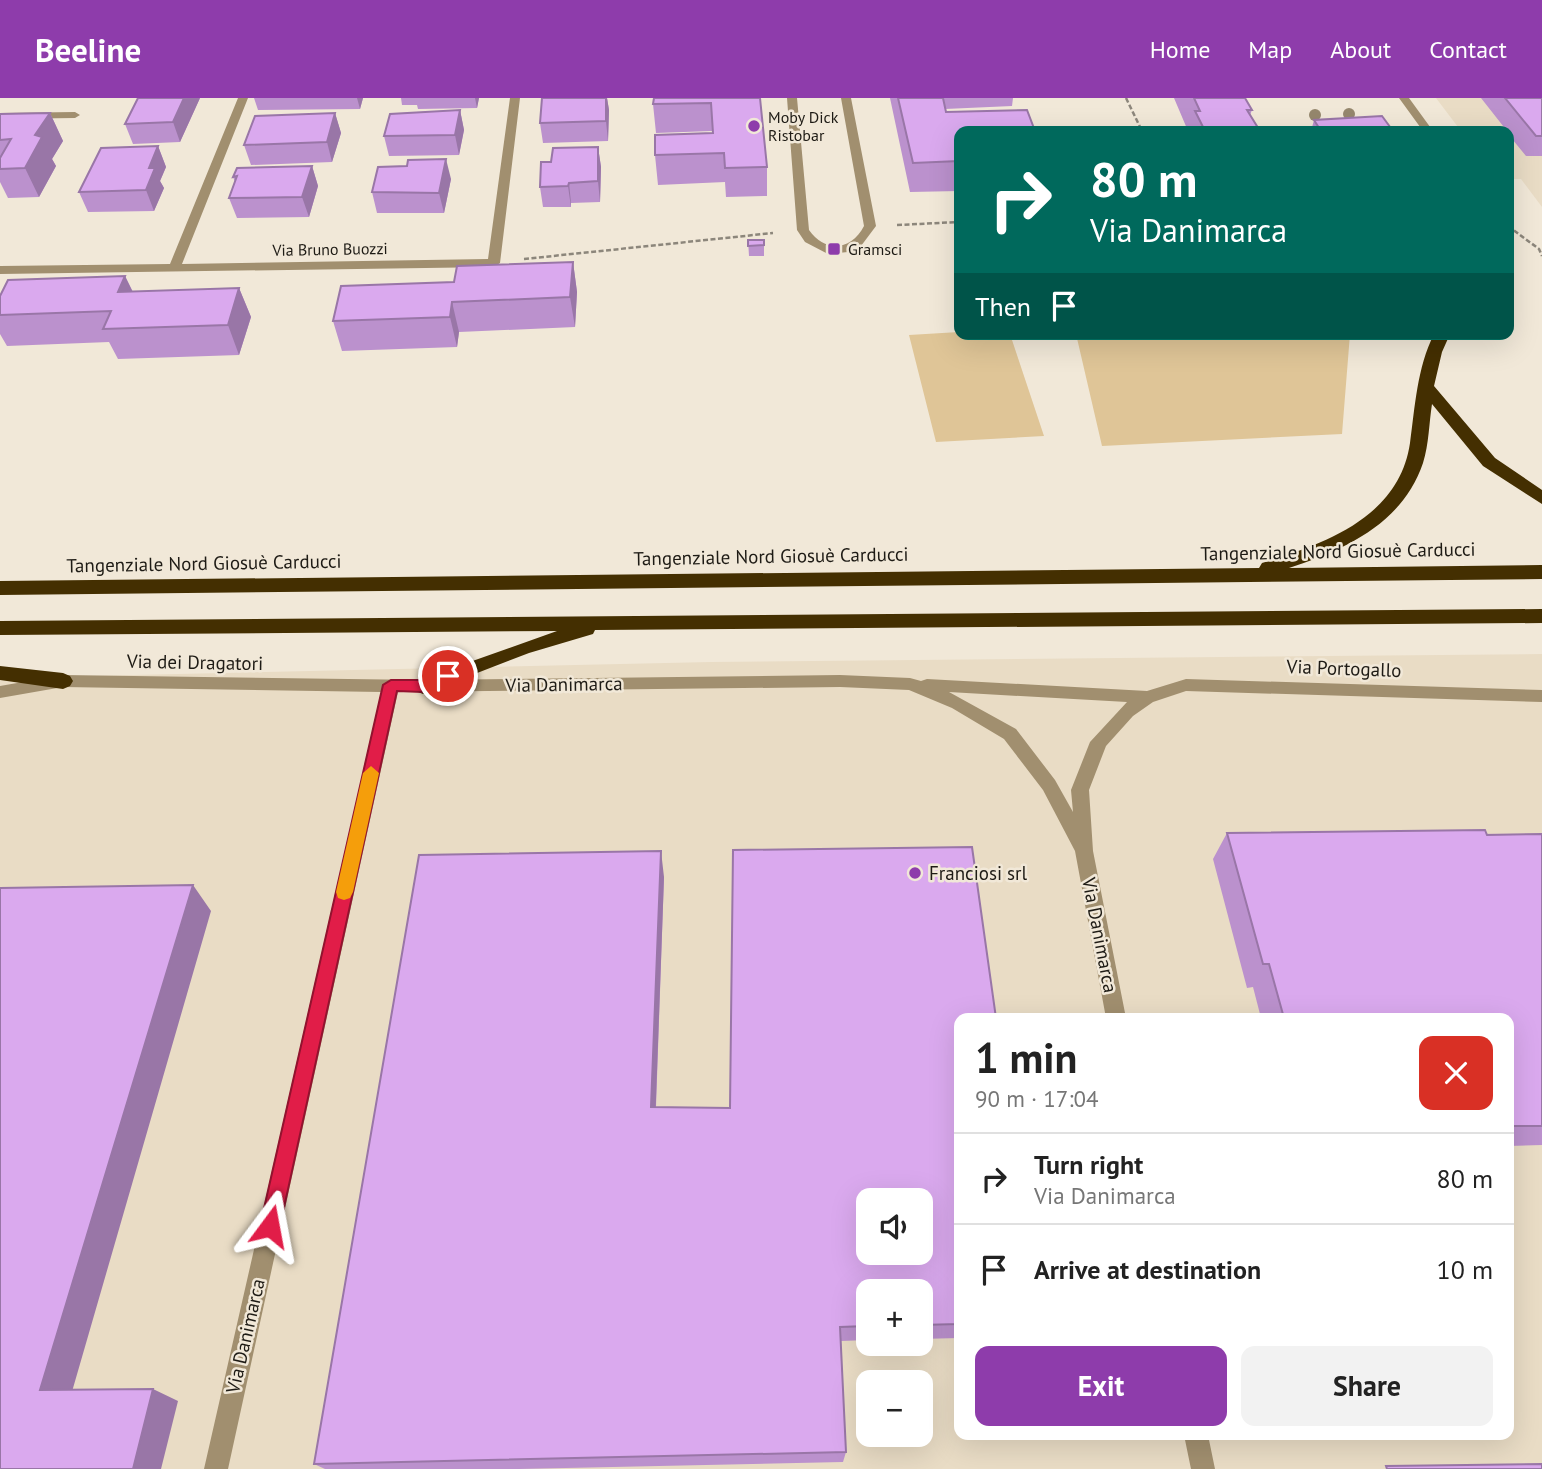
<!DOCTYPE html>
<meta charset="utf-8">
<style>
:root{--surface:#fff;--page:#f2f2f2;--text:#222;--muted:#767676;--line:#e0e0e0;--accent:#8e3cab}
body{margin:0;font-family:"PT Sans",sans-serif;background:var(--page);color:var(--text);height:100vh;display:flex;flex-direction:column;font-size:26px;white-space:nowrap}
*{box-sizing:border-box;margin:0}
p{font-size:23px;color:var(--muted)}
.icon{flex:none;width:38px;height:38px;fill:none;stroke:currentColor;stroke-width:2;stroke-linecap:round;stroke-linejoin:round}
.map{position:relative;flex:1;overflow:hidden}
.drawer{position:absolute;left:954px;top:915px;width:560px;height:427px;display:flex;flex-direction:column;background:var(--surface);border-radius:14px;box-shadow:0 7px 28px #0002}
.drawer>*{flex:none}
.banner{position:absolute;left:954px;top:28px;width:560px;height:214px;border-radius:14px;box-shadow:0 7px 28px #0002;background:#00695c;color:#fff;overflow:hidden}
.controls{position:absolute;left:856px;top:1090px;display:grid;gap:14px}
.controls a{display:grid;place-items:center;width:77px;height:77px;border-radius:14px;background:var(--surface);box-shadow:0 7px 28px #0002;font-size:35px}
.pin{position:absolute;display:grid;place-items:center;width:60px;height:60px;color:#fff;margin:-30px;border:4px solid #fff;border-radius:50%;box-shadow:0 2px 7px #0007}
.me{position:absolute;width:77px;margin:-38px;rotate:13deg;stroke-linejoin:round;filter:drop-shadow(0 0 5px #0008)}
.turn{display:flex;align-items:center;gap:24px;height:147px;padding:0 21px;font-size:32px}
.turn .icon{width:91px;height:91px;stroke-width:2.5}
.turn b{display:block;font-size:49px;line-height:60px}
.then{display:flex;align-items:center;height:66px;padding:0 21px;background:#0003;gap:14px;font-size:26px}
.round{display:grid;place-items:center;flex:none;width:74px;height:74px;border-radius:14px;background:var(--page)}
.head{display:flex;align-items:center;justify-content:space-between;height:119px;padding:0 21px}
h1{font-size:42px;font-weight:800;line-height:52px}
.primary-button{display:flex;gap:14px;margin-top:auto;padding:14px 21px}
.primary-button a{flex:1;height:80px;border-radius:14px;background:var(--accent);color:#fff;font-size:28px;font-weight:800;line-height:80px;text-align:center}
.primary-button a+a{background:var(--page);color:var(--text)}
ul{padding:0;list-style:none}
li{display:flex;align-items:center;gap:21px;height:91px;padding:0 21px;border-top:2px solid var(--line)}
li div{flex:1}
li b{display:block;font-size:26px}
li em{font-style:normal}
header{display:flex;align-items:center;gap:42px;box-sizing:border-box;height:98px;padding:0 35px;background:var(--accent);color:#fff}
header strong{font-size:33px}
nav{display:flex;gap:38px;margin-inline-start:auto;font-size:24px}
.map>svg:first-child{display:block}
</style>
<header>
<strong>Beeline</strong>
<nav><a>Home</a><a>Map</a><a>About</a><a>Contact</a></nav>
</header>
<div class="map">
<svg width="1542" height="1371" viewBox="0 0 1542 1371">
<rect width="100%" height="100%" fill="#f1e8d8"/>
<path fill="#e9dcc5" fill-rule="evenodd" d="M1436,0H1542V109L1521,81H1509L1508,33H1461Z
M1542,556V1371H0V580L711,564ZM959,920H1508V1337H959ZM868,1102H920V1155H868ZM868,1194H920V1246H868ZM868,1284H920V1337H868Z"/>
<path fill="#dfc597" d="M959,234L1010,236L1044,338L936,344L909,237Z
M1076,236H1350L1342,336L1102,348Z"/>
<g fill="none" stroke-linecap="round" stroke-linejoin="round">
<path stroke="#8c867b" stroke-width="2.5" stroke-dasharray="5 2.5" stroke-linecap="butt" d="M1126,0L1142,33
M897,127L959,124
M1508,128L1539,151L1542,158
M524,161L773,135"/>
<path fill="#a18f6f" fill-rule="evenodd" d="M238,0H248L182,166L488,161L510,0H520L500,165L494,169L0,176V168L170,166Z
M787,0H797L809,132C825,155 851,153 864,128L841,0H851L876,128L861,148L848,154L828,156L805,144L797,132Z
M1399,0H1409L1433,33H1423Z
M0,15L75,14L80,17L75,20L0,21Z
M63,577L423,582L840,577L910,580L921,583L927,581L1147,593L1186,581L1542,592V604L1186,593L1153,604L1133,618L1106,648L1089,692L1093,753L1126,920H1106L1075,753L1043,692L1004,641L952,610L909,592L840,589L398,594L228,1371H204L381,594L63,589L0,600V588ZM949,594L1127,604L1090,644L1071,692L1073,714L1055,682L1016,631Z
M1184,1337H1208L1215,1371H1191Z"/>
<path fill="#442f01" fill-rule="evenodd" d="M1434,236H1450L1442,254L1434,288L1495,360L1542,392V406L1483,368L1432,306C1429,325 1429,346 1423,365C1403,425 1345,452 1289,470L1542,467V481L0,497V483L1259,470L1262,465C1324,446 1399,420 1410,345C1415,309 1417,270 1434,236Z
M1542,511V525L595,532L593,536L529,555L423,596L416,593L413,588L416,583L557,533L0,537V523Z
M0,568L63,575L70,578L73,583L70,588L63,591L0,582Z"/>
</g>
<g fill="#95876d">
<circle cx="1349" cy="16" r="6"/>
<circle cx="1315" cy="17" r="6"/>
</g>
<path fill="#bb91cd" d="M200,0L180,44L133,46L125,26Z
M254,0H363L360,11L258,12Z
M401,0H479L477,10L418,11L417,7H402Z
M542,0H607L609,12L608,43L543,45L540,25Z
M760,0L767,69V98L726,99L725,84L658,87L655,57L712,35V33L656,35L653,6Z
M890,0H1013L1012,8L945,11L959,33V93L910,94Z
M1174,0H1245L1252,12L1250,17L1260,33H1188Z
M1481,0H1542V58H1526L1508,36V33H1507Z
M460,12L464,32L459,57L389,58L384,38Z
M50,15L63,43L52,61L56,68L39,99L8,100L0,84V16Z
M335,15L341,35L332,64L251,67L244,47Z
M1314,22L1393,33H1311Z
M158,48L166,69L160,83L164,90L154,113L88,114L79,94Z
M598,49L601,69L600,104L571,105V109H543L540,89L551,64Z
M312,68L318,88L309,119L237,120L229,100L235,84L233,79Z
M407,68L451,81L444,115H377L372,94Z
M748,142H764V158H749Z
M573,164L577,194L575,229L459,234L457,249L342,253L333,223L454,184Z
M125,178L133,194L239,190L251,219L239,257L118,261L109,244L7,248L0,236V198Z
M1227,735L1542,736V1047L1508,1048V920H1261L1253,889L1247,890L1213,761Z
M664,779L656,1009L730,1010L959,920V1240L920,1241V1194H868V1242L841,1243L846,1354L843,1364L519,1371H325L314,1366Z"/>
<path fill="#9976a7" d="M184,0H200L180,44L173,24Z
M357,0H363L360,11Z
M475,0H479L477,10Z
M606,0H607L609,12L608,43L606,23Z
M460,12L464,32L459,57L455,37Z
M50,15L63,43L52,61L56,68L39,99L25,70L35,37Z
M335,15L341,35L332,64L327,44Z
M158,48L166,69L160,83L164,90L154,113L146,92L149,70Z
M598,49L601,69L600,104L598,83Z
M446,61L451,81L444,115L439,95Z
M312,68L318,88L309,119L302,99Z
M569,85L571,105V109L568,88Z
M573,164L577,194L575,229L570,199Z
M125,178L139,207L118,194Z
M239,190L251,219L239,257L228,227Z
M452,204L459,234L457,249L450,219Z
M661,753L664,779L655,1029L651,1009Z
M193,787L211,813L69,1304L40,1292Z
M153,1291L178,1303L161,1371H133Z"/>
<path fill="#daa9ee" stroke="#9976a7" stroke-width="2" fill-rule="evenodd" d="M138,0H184L173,24L125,26Z
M542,0H606V23L540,25Z
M654,0H760L767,69L725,70L724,55L655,57V37L713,35L711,5L653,6Z
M898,0H943L946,14L1027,12L1035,33H959V42H958L959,63L913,65Z
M1194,0H1245L1252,12H1247L1260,33H1205L1195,13H1200Z
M1505,0H1542V38H1536Z
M460,12L455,37L384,38L390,16Z
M50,15L35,37L42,39L25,70L0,71V60L11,41L0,42V16Z
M335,15L327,44L244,47L255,18Z
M1382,18L1393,33H1321L1314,22Z
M158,48L149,70H155L146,92L79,94L101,50Z
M598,49V83L569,85L568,88L540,89L541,64H551L553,50Z
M446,61L439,95L372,94L378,69L407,68L408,62Z
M312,68L302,99L229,100L237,78L233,79L237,70Z
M748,142H764V147L748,148Z
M573,164L570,199L452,204L450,219L333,223L341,188L454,184L457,168Z
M125,178L118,194L239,190L228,227L103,231L111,213L0,217V198L8,182Z
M1485,732L1487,737L1542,736V1028H1508V920H1284L1269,866H1263L1227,735Z
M972,749L996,920H959V1226L920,1227V1194H868V1228L840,1229L846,1354L314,1366L419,757L661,753L651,1009L730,1010L733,752ZM868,1102H920V1155H868Z
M193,787L40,1292L153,1291L133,1371H0V790Z
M1542,1366V1371H1387L1386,1368Z"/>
<path fill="#e11d48" stroke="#92132f" stroke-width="2" d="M448,573L455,578L453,582L423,594L397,593L280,1128L277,1135L270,1138L263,1135L260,1128L383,587L391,582H422Z"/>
<path fill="#f59e0b" d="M371,668L379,675L353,794L350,800L344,802L338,800L336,794L363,675Z"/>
<g fill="#8e3cab" stroke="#f1e8d8" stroke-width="2.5">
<circle cx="754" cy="28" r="7"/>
<rect x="827" y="144" width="14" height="14" rx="3.5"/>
<circle cx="915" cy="775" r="7"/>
</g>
<g text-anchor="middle" stroke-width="5" stroke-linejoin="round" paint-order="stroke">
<g font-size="16" fill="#1e1b15" stroke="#f1e8d8" text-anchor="start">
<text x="768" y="25">Moby Dick<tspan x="768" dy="18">Ristobar</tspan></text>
<text x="848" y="157">Gramsci</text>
</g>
<g font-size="16" fill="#1e1b15" stroke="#f1e8d8">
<text transform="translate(330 151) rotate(-1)" y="6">Via Bruno Buozzi</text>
</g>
<g font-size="19" fill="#1e1b15" stroke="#f1e8d8">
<text transform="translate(1338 453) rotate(-1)" y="7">Tangenziale Nord Giosuè Carducci</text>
<text transform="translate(771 458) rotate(-1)" y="7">Tangenziale Nord Giosuè Carducci</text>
<text transform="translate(204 465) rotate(-1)" y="7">Tangenziale Nord Giosuè Carducci</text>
<text transform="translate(195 564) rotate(1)" y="7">Via dei Dragatori</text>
<text transform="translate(1344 570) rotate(2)" y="7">Via Portogallo</text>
<text transform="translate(564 586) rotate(-1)" y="7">Via Danimarca</text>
<text transform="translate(1100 837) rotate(79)" y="7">Via Danimarca</text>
<text transform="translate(245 1238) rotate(-77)" y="7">Via Danimarca</text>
</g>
<g font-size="19" fill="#1e1b15" stroke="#f1e8d8" text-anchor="start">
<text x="929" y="782">Franciosi srl</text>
</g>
</g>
</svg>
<div class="controls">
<a><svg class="icon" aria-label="sound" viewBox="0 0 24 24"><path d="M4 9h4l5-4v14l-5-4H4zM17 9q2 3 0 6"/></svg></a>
<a>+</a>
<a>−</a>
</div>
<div class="pin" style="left:448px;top:578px;background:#d93025"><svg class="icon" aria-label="arrive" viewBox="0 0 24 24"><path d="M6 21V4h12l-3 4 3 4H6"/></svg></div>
<svg class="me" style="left:270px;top:1128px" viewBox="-20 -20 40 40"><path d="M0-17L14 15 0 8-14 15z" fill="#e11d48" stroke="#fff" stroke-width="4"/></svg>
<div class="banner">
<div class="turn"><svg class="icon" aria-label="right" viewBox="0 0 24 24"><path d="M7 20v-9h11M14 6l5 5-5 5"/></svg><div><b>80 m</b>Via Danimarca</div></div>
<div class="then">Then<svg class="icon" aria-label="arrive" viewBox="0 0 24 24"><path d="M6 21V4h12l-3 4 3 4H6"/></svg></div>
</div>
<section class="drawer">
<div class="head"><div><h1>1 min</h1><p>90 m · 17:04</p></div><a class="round" style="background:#d93025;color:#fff"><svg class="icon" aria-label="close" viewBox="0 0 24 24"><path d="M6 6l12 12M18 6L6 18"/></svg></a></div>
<ul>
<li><svg class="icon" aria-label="right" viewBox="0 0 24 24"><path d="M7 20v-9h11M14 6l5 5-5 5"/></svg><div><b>Turn right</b><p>Via Danimarca</p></div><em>80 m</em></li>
<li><svg class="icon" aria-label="arrive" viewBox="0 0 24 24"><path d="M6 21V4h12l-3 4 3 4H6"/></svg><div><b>Arrive at destination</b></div><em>10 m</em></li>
</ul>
<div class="primary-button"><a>Exit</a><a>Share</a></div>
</section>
</div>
